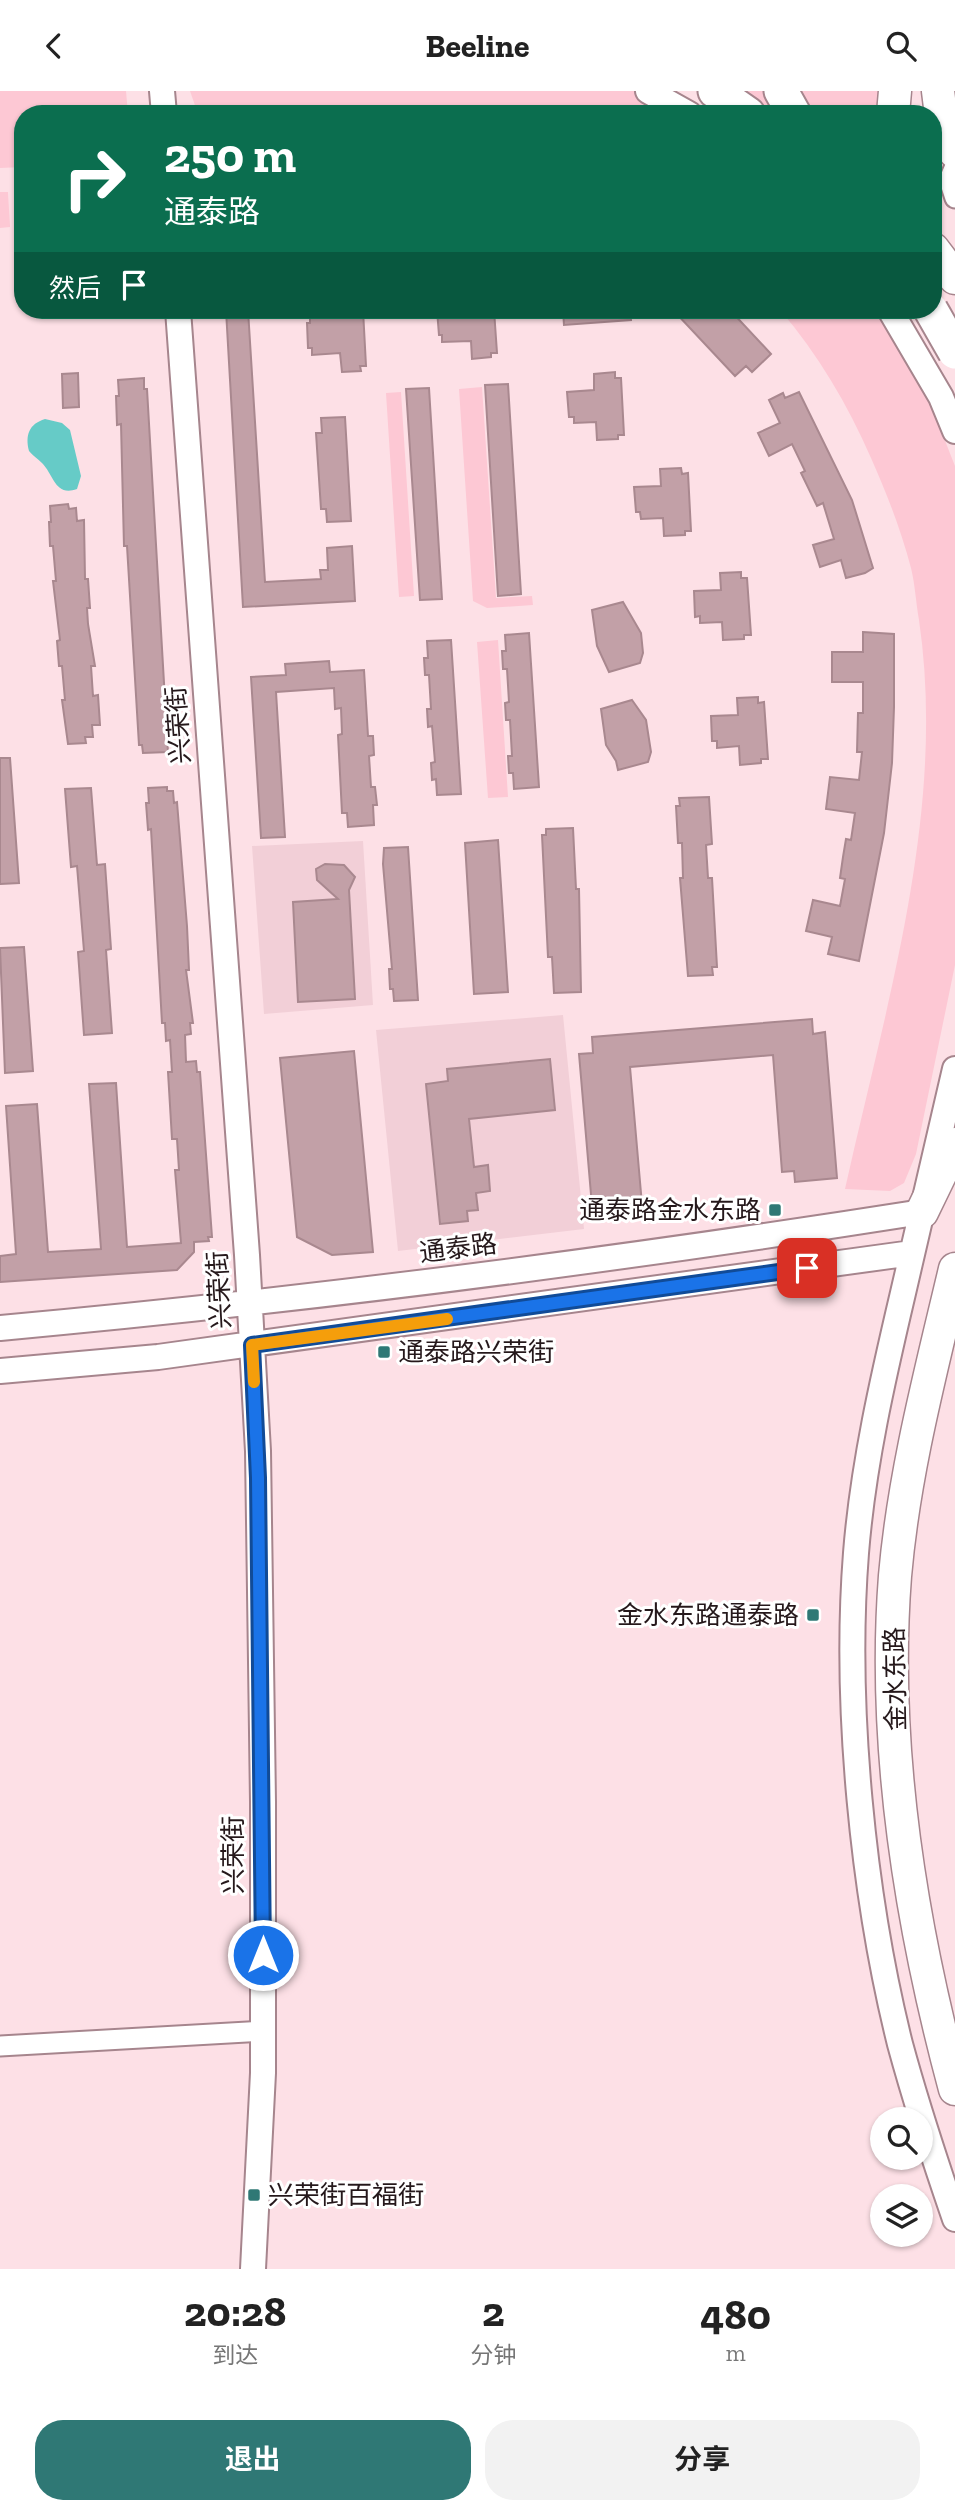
<!DOCTYPE html>
<html lang="zh">
<meta charset="utf-8">
<style>
:root{--surface:#fff;--page:#f2f2f2;--text:#222;--muted:#767676;--accent:#2f7875}
body{margin:0;font-family:"Zilla Slab","Noto Sans SC",serif;background:var(--page);color:var(--text);height:100vh;display:flex;flex-direction:column;font-size:26px;white-space:nowrap}
*{box-sizing:border-box;margin:0}
p{font-size:23px;color:var(--muted)}
.icon{flex:none;width:38px;height:38px;fill:none;stroke:currentColor;stroke-width:2;stroke-linecap:round;stroke-linejoin:round}
.map{position:relative;height:2178px;overflow:hidden}
.drawer{display:flex;flex-direction:column;background:var(--surface);flex:1}
.drawer>*{flex:none}
.banner{position:absolute;left:14px;top:14px;width:928px;height:214px;border-radius:28px;box-shadow:0 2px 5px #0004;background:#0b6e4f;color:#fff;overflow:hidden}
.buttons{position:absolute;left:870px;top:2016px;display:grid;gap:14px}
.buttons a{display:grid;place-items:center;width:63px;height:63px;border-radius:50%;background:var(--surface);box-shadow:0 2px 5px #0004;font-size:35px}
.pin{position:absolute;display:grid;place-items:center;width:60px;height:60px;color:#fff;margin:-30px;border-radius:14px;box-shadow:0 4px 10px #0006}
.me{position:absolute;width:77px;margin:-38px;rotate:0deg;stroke-linejoin:round;filter:drop-shadow(0 0 5px #0008)}
.turn{display:flex;align-items:center;gap:24px;height:147px;padding:0 35px;font-size:32px}
.turn .icon{width:91px;height:91px;stroke-width:2.5}
.turn b{display:block;font-size:49px;line-height:60px}
.then{display:flex;align-items:center;height:66px;padding:0 35px;background:#0003;gap:14px;font-size:26px}
.eta{display:flex;justify-content:space-evenly;align-items:center;height:119px;text-align:center}
.eta b{font-size:42px;font-weight:700;line-height:49px}
.primary-button{display:flex;gap:14px;margin-top:auto;padding:14px 35px}
.primary-button a{flex:1;height:80px;border-radius:28px;background:var(--accent);color:#fff;font-size:28px;font-weight:700;line-height:80px;text-align:center}
.primary-button a+a{background:var(--page);color:var(--text)}
header{display:flex;justify-content:space-between;align-items:center;height:91px;padding:0 35px;background:var(--surface);font-size:32px;font-weight:700}
.map>svg:first-child{display:block}
</style>
<header><svg class="icon" aria-label="back" viewBox="0 0 24 24"><path d="M15 5l-7 7 7 7"/></svg>Beeline<svg class="icon" aria-label="search" viewBox="0 0 24 24"><circle cx="10" cy="10" r="6"/><path d="M15 15l6 6"/></svg></header>
<div class="map">
<svg width="955" height="2178" viewBox="0 0 955 2178">
<rect width="100%" height="100%" fill="#fde0e6"/>
<path fill="#f2cfd7" d="M363,750L373,914L264,923L252,755Z
M563,924L584,1138L398,1160L376,939Z"/>
<path fill="#fdc8d4" d="M0,0H126L128,23H23V76L0,77Z
M190,0H637L676,23H486L461,16L198,23Z
M738,0H767L780,23H768Z
M792,0H881L879,23H805Z
M0,101H8L10,136L0,137Z
M780,219H874C912,265 934,320 955,375V874L916,1063L904,1092L890,1100L845,1098C886,913 947,720 919,529C916,512 915,493 911,477C901,439 887,403 871,367C848,314 818,263 780,219Z
M482,296L496,507L532,505L533,514L487,517L473,510L459,298Z
M401,301L414,505L399,506L386,302Z
M498,549L508,706L488,707L477,551Z"/>
<path fill="#66cbc7" d="M45,328L62,332L70,339L81,385L77,398C55,406 54,384 42,372C37,367 33,365 29,360C25,344 29,333 45,328Z"/>
<path fill="#c2a0a7" stroke="#a9888f" stroke-width="2" d="M226,219H248L265,491L321,488L320,479H328L327,457L352,455L355,510L243,516Z
M338,219H363L366,275H360L361,280L342,281L340,262L312,264V257H308L307,232H310V226L338,225Z
M437,219H494L497,262H491V266L472,268L471,250L442,251V244H439Z
M563,219H630L631,229L564,234Z
M673,219H730L771,263L752,281L746,275L735,285Z
M615,281V287H621L624,344H618V348L597,349L596,331L574,332V326H569L567,301L594,299V283Z
M78,282L79,316L63,317L62,283Z
M144,287V298H147L168,661L143,662L142,654H139L127,455H124L121,333L117,334L116,305H119L118,289Z
M508,293L521,503L498,505L485,294Z
M429,297L442,508L420,509L406,298Z
M799,301L852,409L873,477L865,482L846,487L841,469L820,476L813,454L834,448L823,412L817,415L801,382L805,380L792,353L769,365L758,342L780,332L769,309L783,302L785,307Z
M345,326L351,430L327,431L326,418H321L316,342H322L321,327Z
M681,377L682,383L688,382L691,440H685V444L664,445L663,427L641,428L640,421H636L634,396L661,395L660,378Z
M68,413L69,418L76,417L77,430L84,429L85,488H88L90,517H87L88,533L95,575H91L93,605L98,604L100,634H92L93,646H85L86,652L68,653L62,609H65L62,575H59L57,550L60,549L53,490H56L53,455H50L49,431H51L50,415Z
M741,481V487H747L751,544H744V548L723,549L722,531L700,532V525L695,526L694,500L721,499L720,482Z
M623,511L641,542L643,562L640,572L609,581L597,555L592,519Z
M863,541L894,543V616L892,672L884,742L859,870L828,863L832,846L806,840L813,809L840,815L845,788L840,787L843,766L846,748L851,749L855,722L826,718L830,686L859,689L862,661H857L858,622H863V591H832V561H863Z
M529,542L539,696L514,698L513,682H509L508,665H512L510,629H506L505,612L509,611L507,578H503L502,560H506L505,544Z
M451,549L461,703L437,704L436,688L432,689L431,672L435,671L432,635L428,636L427,618H431L429,584H425L424,567H428L427,550Z
M329,570L330,581L364,579L368,645H373L374,664L369,665L371,696H375L377,714H373L374,734L348,736L347,722H342L338,644L342,643L341,617L335,618L334,597L276,601L285,746L261,747L251,586L286,584L285,573Z
M758,606V612L764,611L768,668H761V672L740,674L739,655L717,657V650H712L711,625L738,624L737,607Z
M632,609L646,629L651,661L648,671L618,679L616,670L606,654L601,618Z
M0,667H10L19,792L0,793Z
M167,696V700H173L174,712L177,711L187,835L189,879H186L193,932H190L191,943L185,944L186,971L196,970L197,981H200L212,1146H208L209,1150L194,1151V1161L177,1179L0,1191V1165L16,1163L6,1015L37,1013L48,1161L101,1158L89,993L116,992L127,1156L181,1152L175,1079H179L177,1048H172L168,981H172L170,949L166,950L165,932H162L151,738L148,739L146,712H149L148,697Z
M91,697L97,774L105,773L111,858L106,859L112,942L84,944L78,861L84,860L77,775L71,776L65,698Z
M709,706L712,753L706,754L708,787H712L717,876H712L713,884L688,885L680,787H683L682,752H678L676,715H680L679,707Z
M573,737L576,798H579L581,901L554,902L552,866H548L542,744H546V738Z
M498,749L508,901L474,903L465,752Z
M408,756L418,909L394,910L393,898H390L389,878H392L383,773L384,757Z
M325,773L344,774L355,786L349,799L355,908L298,911L293,811L338,808L317,789L316,778Z
M24,856L33,980L5,982L0,857Z
M812,928L813,943L825,941L837,1087L795,1091L794,1080L782,1081L773,964L630,976L643,1125L603,1129L601,1115H592L579,963L593,962L592,946Z
M354,960L373,1161L332,1164L297,1146L280,967Z
M550,968L555,1019L469,1028L474,1076L488,1074L490,1100L476,1102L478,1119L467,1120L468,1130L440,1133L426,993L448,990L447,978Z"/>
<g fill="none" stroke-linecap="round" stroke-linejoin="round">
<g stroke="#a6858d" stroke-width="23">
<path id="minor" d="M955,75L949,89L955,107
M0,1955L263,1940"/>
</g>
<g stroke="#a6858d" stroke-width="28">
<path id="tertiary" d="M162,0L164,23
M648,0L689,23
M178,219L247,1164L258,1360L263,1711V1982L253,2178
M890,219L941,306L955,340
M955,978C938,1052 921,1127 903,1202C883,1287 863,1374 856,1462C844,1615 863,1805 900,1953C916,2012 935,2070 955,2128
M0,1237C308,1209 616,1169 922,1121
M0,1280L158,1266L912,1162"/>
</g>
<g stroke="#a6858d" stroke-width="35">
<path id="primary" d="M938,0L941,24L955,61
M893,23L895,0
M933,158L955,187
M922,1121L955,1053
M955,1178C931,1280 904,1381 895,1485C882,1654 911,1835 955,1998"/>
</g>
<g stroke="#a6858d" stroke-width="37">
<path id="trunk" d="M715,0L748,23
M781,0L794,23"/>
</g>
<use href="#minor" stroke="#fff" stroke-width="19"/>
<use href="#tertiary" stroke="#fff" stroke-width="24"/>
<use href="#primary" stroke="#fff" stroke-width="32"/>
<use href="#trunk" stroke="#fff" stroke-width="33"/>
<g stroke="#a6858d" stroke-width="37" stroke-linecap="butt">
<path id="trunk-bridge" d="M931,219L955,261"/>
</g>
<use href="#trunk-bridge" stroke="#fff" stroke-width="33"/>
</g>
<g fill="none" stroke-linecap="round" stroke-linejoin="round">
<g stroke="#114b97" stroke-width="18">
<path id="route" d="M263,1864L258,1387L252,1254L807,1177"/>
</g>
<use href="#route" stroke="#1a73e8" stroke-width="12"/>
<path stroke="#f59e0b" stroke-width="12" d="M254,1291L252,1254L447,1228"/>
</g>
<g fill="#2f7875" stroke="#fff" stroke-width="2.5">
<rect x="768" y="1112" width="14" height="14" rx="3.5"/>
<rect x="377" y="1254" width="14" height="14" rx="3.5"/>
<rect x="806" y="1517" width="14" height="14" rx="3.5"/>
<rect x="247" y="2097" width="14" height="14" rx="3.5"/>
</g>
<g text-anchor="middle" stroke-width="6" stroke-linejoin="round" paint-order="stroke">
<g font-size="26" fill="#25181b" stroke="#fff">
<text transform="translate(178 634) rotate(-94)" y="9">兴荣街</text>
<text transform="translate(458 1157) rotate(-7)" y="9">通泰路</text>
<text transform="translate(219 1199) rotate(-93)" y="9">兴荣街</text>
<text transform="translate(895 1588) rotate(-91)" y="9">金水东路</text>
<text transform="translate(233 1764) rotate(-90)" y="9">兴荣街</text>
</g>
<g font-size="26" fill="#25181b" stroke="#fff" text-anchor="end">
<text x="761" y="1128">通泰路金水东路</text>
<text x="398" y="1270" text-anchor="start">通泰路兴荣街</text>
<text x="799" y="1533">金水东路通泰路</text>
<text x="268" y="2113" text-anchor="start">兴荣街百福街</text>
</g>
</g>
</svg>
<div class="buttons">
<a><svg class="icon" aria-label="search" viewBox="0 0 24 24"><circle cx="10" cy="10" r="6"/><path d="M15 15l6 6"/></svg></a>
<a><svg class="icon" aria-label="layers" viewBox="0 0 24 24"><path d="M12 4l9 5-9 5-9-5zM3 14l9 5 9-5"/></svg></a>
</div>
<div class="pin" style="left:807px;top:1177px;background:#d93025"><svg class="icon" aria-label="arrive" viewBox="0 0 24 24"><path d="M6 21V4h12l-3 4 3 4H6"/></svg></div>
<svg class="me" style="left:263px;top:1864px" viewBox="-20 -20 40 40"><circle r="17" fill="#1a73e8" stroke="#fff" stroke-width="3"/><path d="M0-11L8 9 0 5-8 9z" fill="#fff"/></svg>
<div class="banner">
<div class="turn"><svg class="icon" aria-label="right" viewBox="0 0 24 24"><path d="M7 20v-9h11M14 6l5 5-5 5"/></svg><div><b>250 m</b>通泰路</div></div>
<div class="then">然后<svg class="icon" aria-label="arrive" viewBox="0 0 24 24"><path d="M6 21V4h12l-3 4 3 4H6"/></svg></div>
</div>
</div>
<section class="drawer">
<div class="eta">
<div><b>20:28</b><p>到达</p></div>
<div><b>2</b><p>分钟</p></div>
<div><b>480</b><p>m</p></div>
</div>
<div class="primary-button"><a>退出</a><a>分享</a></div>
</section>
